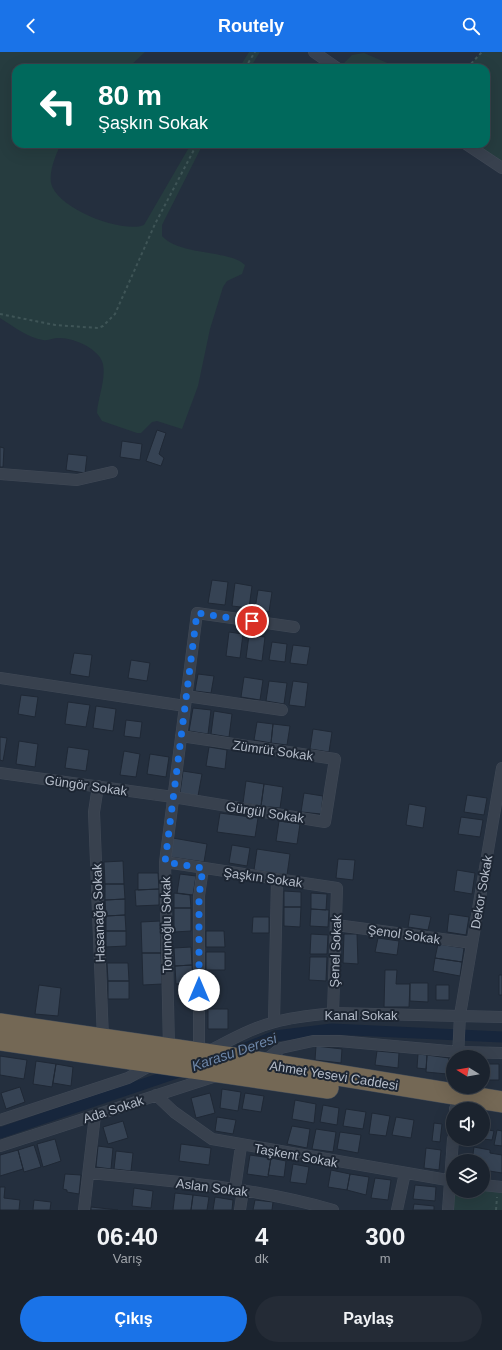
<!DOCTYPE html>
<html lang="tr">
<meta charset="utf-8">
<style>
:root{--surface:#1b232e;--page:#242b36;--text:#f1f3f6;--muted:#a0a4aa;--line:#39404a;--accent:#1a73e8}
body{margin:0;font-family:Helvetica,sans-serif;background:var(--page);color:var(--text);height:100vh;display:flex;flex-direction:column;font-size:15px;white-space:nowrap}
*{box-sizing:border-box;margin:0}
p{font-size:13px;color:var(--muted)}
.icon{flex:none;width:22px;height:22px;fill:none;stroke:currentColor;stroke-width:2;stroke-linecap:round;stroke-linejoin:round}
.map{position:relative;height:1158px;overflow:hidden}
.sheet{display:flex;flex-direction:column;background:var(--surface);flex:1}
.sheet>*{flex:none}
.guide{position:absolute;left:12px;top:12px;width:478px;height:84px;border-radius:12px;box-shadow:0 4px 16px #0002,0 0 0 1px var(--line);background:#00695c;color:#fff;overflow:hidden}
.needle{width:26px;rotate:281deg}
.buttons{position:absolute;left:446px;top:998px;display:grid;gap:8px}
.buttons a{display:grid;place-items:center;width:44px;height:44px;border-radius:50%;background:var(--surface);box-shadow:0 4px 16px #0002,0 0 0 1px var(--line);font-size:20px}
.pin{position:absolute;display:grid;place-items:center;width:34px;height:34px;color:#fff;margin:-17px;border:2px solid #fff;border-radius:50%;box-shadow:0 1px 4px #0007}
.me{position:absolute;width:44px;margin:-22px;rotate:0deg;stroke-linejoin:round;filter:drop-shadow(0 0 3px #0008)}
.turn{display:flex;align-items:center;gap:14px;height:84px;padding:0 20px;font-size:18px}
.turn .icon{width:52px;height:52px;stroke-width:2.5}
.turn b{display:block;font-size:28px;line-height:34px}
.eta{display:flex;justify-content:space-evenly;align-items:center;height:68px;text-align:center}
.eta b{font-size:24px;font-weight:800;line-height:28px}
.action{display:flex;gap:8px;margin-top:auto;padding:8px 20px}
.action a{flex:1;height:46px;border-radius:24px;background:var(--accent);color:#fff;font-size:16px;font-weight:800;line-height:46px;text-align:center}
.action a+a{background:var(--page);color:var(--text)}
header{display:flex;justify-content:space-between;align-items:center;height:52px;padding:0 20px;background:var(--accent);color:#fff;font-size:18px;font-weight:800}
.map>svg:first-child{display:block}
</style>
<header><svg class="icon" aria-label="back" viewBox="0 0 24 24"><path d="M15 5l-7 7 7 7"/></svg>Routely<svg class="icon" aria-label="search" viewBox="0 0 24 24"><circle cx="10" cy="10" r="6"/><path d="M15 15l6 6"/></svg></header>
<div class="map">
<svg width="502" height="1158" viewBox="0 0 502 1158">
<rect width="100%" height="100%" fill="#242f3e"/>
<path fill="#263c3f" d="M0,0H145L128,16H16V92H61C56,102 49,119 51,131C56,156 122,182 144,173L191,92H203L162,173V184C180,204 231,198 245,213L242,222L227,229L223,235L210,277L198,334L182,377L157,369L152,370L141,381H137L102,369L97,361C98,345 106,328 103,312C100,297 73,285 58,286C53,286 49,289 43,288C28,286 13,274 0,266Z
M249,0H260L250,16H239Z
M482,0H502V116L466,92H486V16H467Z
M364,1L399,16H339L352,3Z
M483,1133L502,1135V1158H448L453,1139H483Z"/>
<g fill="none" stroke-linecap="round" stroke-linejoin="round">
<path stroke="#17263c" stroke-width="11" d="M231,1002L275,984L332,977L502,985
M0,1081L182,1019"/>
</g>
<path fill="#364354" stroke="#1f2835" d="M157,378L166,381L159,402L164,406L161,414L146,409Z
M122,389L142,392L140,408L120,405Z
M0,395L4,396L3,415H0Z
M68,402L87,404L85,421L66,418Z
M212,528L228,530L225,553L208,551Z
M235,531L252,534L249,556L232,554Z
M258,538L272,540L269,560L255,557Z
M229,580L243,582L240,606L226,604Z
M249,583L265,585L262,609L246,606Z
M272,590L287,592L285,610L269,608Z
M293,593L310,595L307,613L290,611Z
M74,601L92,603L89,625L70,622Z
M131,608L150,611L147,629L128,626Z
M198,622L214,624L211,641L195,639Z
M244,625L263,628L260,648L241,645Z
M269,629L287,631L284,652L266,649Z
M293,629L308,631L305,655L289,653Z
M21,643L38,645L35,665L18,662Z
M68,650L90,653L86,675L65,672Z
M96,654L116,657L113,679L93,676Z
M193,656L211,658L208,682L189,679Z
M214,659L232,662L229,685L211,682Z
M126,668L142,670L140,686L124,684Z
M257,670L273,672L271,691L254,688Z
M273,672L290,674L287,693L271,691Z
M313,677L332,680L329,700L310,697Z
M0,685L7,686L3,709L0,708Z
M19,689L38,692L35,715L16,712Z
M68,695L89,698L86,719L65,716Z
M209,695L227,698L225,717L206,714Z
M124,699L140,702L136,725L120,723Z
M150,702L169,705L166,725L147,722Z
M183,719L202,722L198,744L180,741Z
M246,729L264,732L261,754L243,751Z
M264,732L283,735L280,756L261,754Z
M304,741L323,744L321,762L301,760Z
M467,743L487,746L484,763L464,760Z
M409,752L426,755L423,776L406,773Z
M220,761L258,766L255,785L217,780Z
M461,765L483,768L480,785L458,782Z
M279,769L300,772L297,792L276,789Z
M173,786L207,792L204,810L170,805Z
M232,793L250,796L247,814L229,811Z
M257,797L290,802L287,823L254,818Z
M338,807L355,808L353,828L336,826Z
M123,809L124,832H105L104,810Z
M457,818L475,821L472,842L454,839Z
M138,821H158L159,837L138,838Z
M180,822L196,824L193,843L177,841Z
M105,832H124L125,847L105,848Z
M159,837V853L136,854L135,838Z
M284,839L301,840V855H284Z
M174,841L190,843L191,856H174Z
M311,841L327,842L326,858L311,857Z
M125,847V863L106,864L105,848Z
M284,855H301L300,875L284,874Z
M174,856H191V879L174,880Z
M311,857L329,858L328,875L310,874Z
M410,862L431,865L428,878L408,875Z
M449,862L469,865L466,883L447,880Z
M125,863L126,879H106V864Z
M253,865H269V881H252Z
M160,869L161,901H142L141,870Z
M106,879H126V894L106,895Z
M206,879H224L225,895H206Z
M311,882L328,883L327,902H310Z
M344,882H357L358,912L343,911Z
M378,886L399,889L397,903L375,900Z
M438,892L464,896L462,910L435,906Z
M191,895L192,913L175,914L174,896Z
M206,900H225V918H206Z
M142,901H161L162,932L143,933Z
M310,905H327L326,929L309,928Z
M435,906L462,910L460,924L433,919Z
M107,911H128L129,929H108Z
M192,913L193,931L176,932L175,914Z
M385,918H397L396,932H410L409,955H384Z
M499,923H502V943H499Z
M108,929H129V947H108Z
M410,931H428V950L410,949Z
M39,933L61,936L58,964L35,962Z
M436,933H449V948H436Z
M208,957H228V977H208Z
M316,994L342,997L341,1011L315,1008Z
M377,999L399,1001L398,1016L375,1013Z
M418,1002L427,1003L426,1017L417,1016Z
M427,1003L449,1006L447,1022L426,1020Z
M0,1004L27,1008L24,1027L0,1023Z
M36,1009L56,1012L52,1035L33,1032Z
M56,1012L73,1015L71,1034L53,1031Z
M483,1012H499V1028H483Z
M20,1035L25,1050L6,1057L1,1041Z
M222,1037L241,1040L238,1059L220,1056Z
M210,1041L215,1061L196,1066L191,1046Z
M245,1041L264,1044L261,1060L242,1057Z
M295,1048L316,1052L314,1071L292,1067Z
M323,1053L339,1056L337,1073L320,1070Z
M346,1057L366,1060L363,1077L343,1074Z
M372,1061L390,1064L386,1084L369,1082Z
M217,1065L236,1068L233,1082L215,1079Z
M396,1065L414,1068L411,1086L392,1083Z
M123,1069L128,1086L108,1092L103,1075Z
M434,1071L442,1072L440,1090L432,1089Z
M292,1074L310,1077L307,1096L287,1092Z
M316,1077L336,1080L333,1100L312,1097Z
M483,1077L494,1079L492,1088L483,1087Z
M497,1078L502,1079V1094L494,1093Z
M340,1080L361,1083L358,1101L337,1097Z
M55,1087L61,1109L43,1115L37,1092Z
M181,1092L211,1096L209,1113L179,1109Z
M34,1093L41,1115L24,1120L18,1098Z
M98,1094L113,1096L111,1117L96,1115Z
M474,1095L490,1098V1101L502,1103V1121L483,1118V1109H472Z
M426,1096L441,1098L439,1118L424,1116Z
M18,1098L23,1117L0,1124V1103Z
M116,1099L133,1101L131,1119L114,1117Z
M250,1103L271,1106L268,1125L247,1122Z
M271,1106L286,1109L284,1125L268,1123Z
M293,1112L309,1115L306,1132L290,1130Z
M331,1118L350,1122L347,1138L328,1135Z
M65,1122L81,1123L79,1142L67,1140V1138L63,1137Z
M350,1122L369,1125L366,1143L347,1138Z
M375,1126L391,1128L388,1148L371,1146Z
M415,1133L436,1135L435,1149L413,1147Z
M0,1135H5L4,1146L20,1148L19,1158H0Z
M134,1136L153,1139L151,1156L132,1154Z
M175,1141L193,1143L191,1158H173Z
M193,1143L209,1145L207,1158H191Z
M215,1145L233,1148L232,1158H213Z
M34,1148L51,1150L50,1158H33Z
M255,1148L273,1150L272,1158H253Z
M414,1152L434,1154V1158H413Z
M91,1155L118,1158H91Z"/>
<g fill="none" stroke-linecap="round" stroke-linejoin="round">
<g stroke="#414a57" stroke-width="12">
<path id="street" d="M314,0L337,16
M466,92L502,116
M0,422L77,428L112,420
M0,626L185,654
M186,644L282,658
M0,721L173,745L325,770L335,707L181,684
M98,734L94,760L103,987
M165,810L337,836L333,961
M336,873L472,891
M274,970L277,827
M169,996L165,810L197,561L294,575
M207,1000C229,989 251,976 275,970C293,965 314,963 333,961L502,965
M199,1001V844L203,816
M458,1005L460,963L502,716
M262,1011L281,996L313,989H339L459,1000L502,1001
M156,1043L174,1060L212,1087L453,1129
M455,1057L456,1055
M0,1068L128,1026L153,1012
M0,1094L216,1024
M89,1121C171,1129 254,1135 333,1158
M483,1133L502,1135
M235,1137L241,1094
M84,1158L95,1063
M240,1158L243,1138
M397,1158L405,1121
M448,1158L453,1087"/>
</g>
<g stroke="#434c59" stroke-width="22">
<path id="highway" d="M0,972L239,1007L502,1050
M0,988L328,1036"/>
</g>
<path stroke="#3f5557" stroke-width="2" stroke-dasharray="3 3" stroke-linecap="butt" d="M245,16L255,0
M467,16L482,0
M0,262L55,273L98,276L103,274L115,262L155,172L197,92
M496,1158L497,1145"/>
<use href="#street" stroke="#38414e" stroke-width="11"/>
<use href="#highway" stroke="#746855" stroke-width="21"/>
</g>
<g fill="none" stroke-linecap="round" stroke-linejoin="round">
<path stroke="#1a73e8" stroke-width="7" stroke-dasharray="0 12.6" d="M199,938V844L203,816L165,810L197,561L252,569"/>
</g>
<g text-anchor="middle" stroke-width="4" stroke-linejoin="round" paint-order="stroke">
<g font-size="13" fill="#b4bcc9" stroke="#1d2633">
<text transform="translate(273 698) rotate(8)" y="5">Zümrüt Sokak</text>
<text transform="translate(86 733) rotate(8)" y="5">Güngör Sokak</text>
<text transform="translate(265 760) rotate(9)" y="5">Gürgül Sokak</text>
<text transform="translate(263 825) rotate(8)" y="5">Şaşkın Sokak</text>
<text transform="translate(481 840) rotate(-80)" y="5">Dekor Sokak</text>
<text transform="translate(98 861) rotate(-92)" y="5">Hasanağa Sokak</text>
<text transform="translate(166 873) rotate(-91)" y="5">Torunoğlu Sokak</text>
<text transform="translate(404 882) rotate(8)" y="5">Şenol Sokak</text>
<text transform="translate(335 899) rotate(-88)" y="5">Şenel Sokak</text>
<text x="361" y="968">Kanal Sokak</text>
<text transform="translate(334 1023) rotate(9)" y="5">Ahmet Yesevi Caddesi</text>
<text transform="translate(113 1057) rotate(-18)" y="5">Ada Sokak</text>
<text transform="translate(296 1103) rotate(10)" y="5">Taşkent Sokak</text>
<text transform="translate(212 1135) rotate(7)" y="5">Aslan Sokak</text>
</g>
<g font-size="14" font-style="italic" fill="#6d86a8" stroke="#1d2633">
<text transform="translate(234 1000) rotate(-19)" y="5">Karasu Deresi</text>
</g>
</g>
</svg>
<div class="buttons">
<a><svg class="needle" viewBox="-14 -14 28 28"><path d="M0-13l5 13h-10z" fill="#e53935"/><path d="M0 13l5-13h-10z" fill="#a0a4aa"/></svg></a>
<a><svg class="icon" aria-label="sound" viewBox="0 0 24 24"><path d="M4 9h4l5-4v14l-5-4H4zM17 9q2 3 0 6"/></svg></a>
<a><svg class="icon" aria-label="layers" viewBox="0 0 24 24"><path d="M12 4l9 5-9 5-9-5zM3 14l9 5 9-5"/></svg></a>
</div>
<div class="pin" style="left:252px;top:569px;background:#d93025"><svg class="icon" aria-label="arrive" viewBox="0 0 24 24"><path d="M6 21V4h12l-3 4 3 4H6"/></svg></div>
<svg class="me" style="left:199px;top:938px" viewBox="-20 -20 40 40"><circle r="19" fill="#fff"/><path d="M0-13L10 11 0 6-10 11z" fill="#1a73e8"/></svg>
<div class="guide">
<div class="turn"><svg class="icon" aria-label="left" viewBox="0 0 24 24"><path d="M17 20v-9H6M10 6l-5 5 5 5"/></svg><div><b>80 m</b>Şaşkın Sokak</div></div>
</div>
</div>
<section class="sheet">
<div class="eta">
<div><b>06:40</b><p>Varış</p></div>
<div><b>4</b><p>dk</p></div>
<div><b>300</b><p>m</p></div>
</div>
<div class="action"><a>Çıkış</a><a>Paylaş</a></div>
</section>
